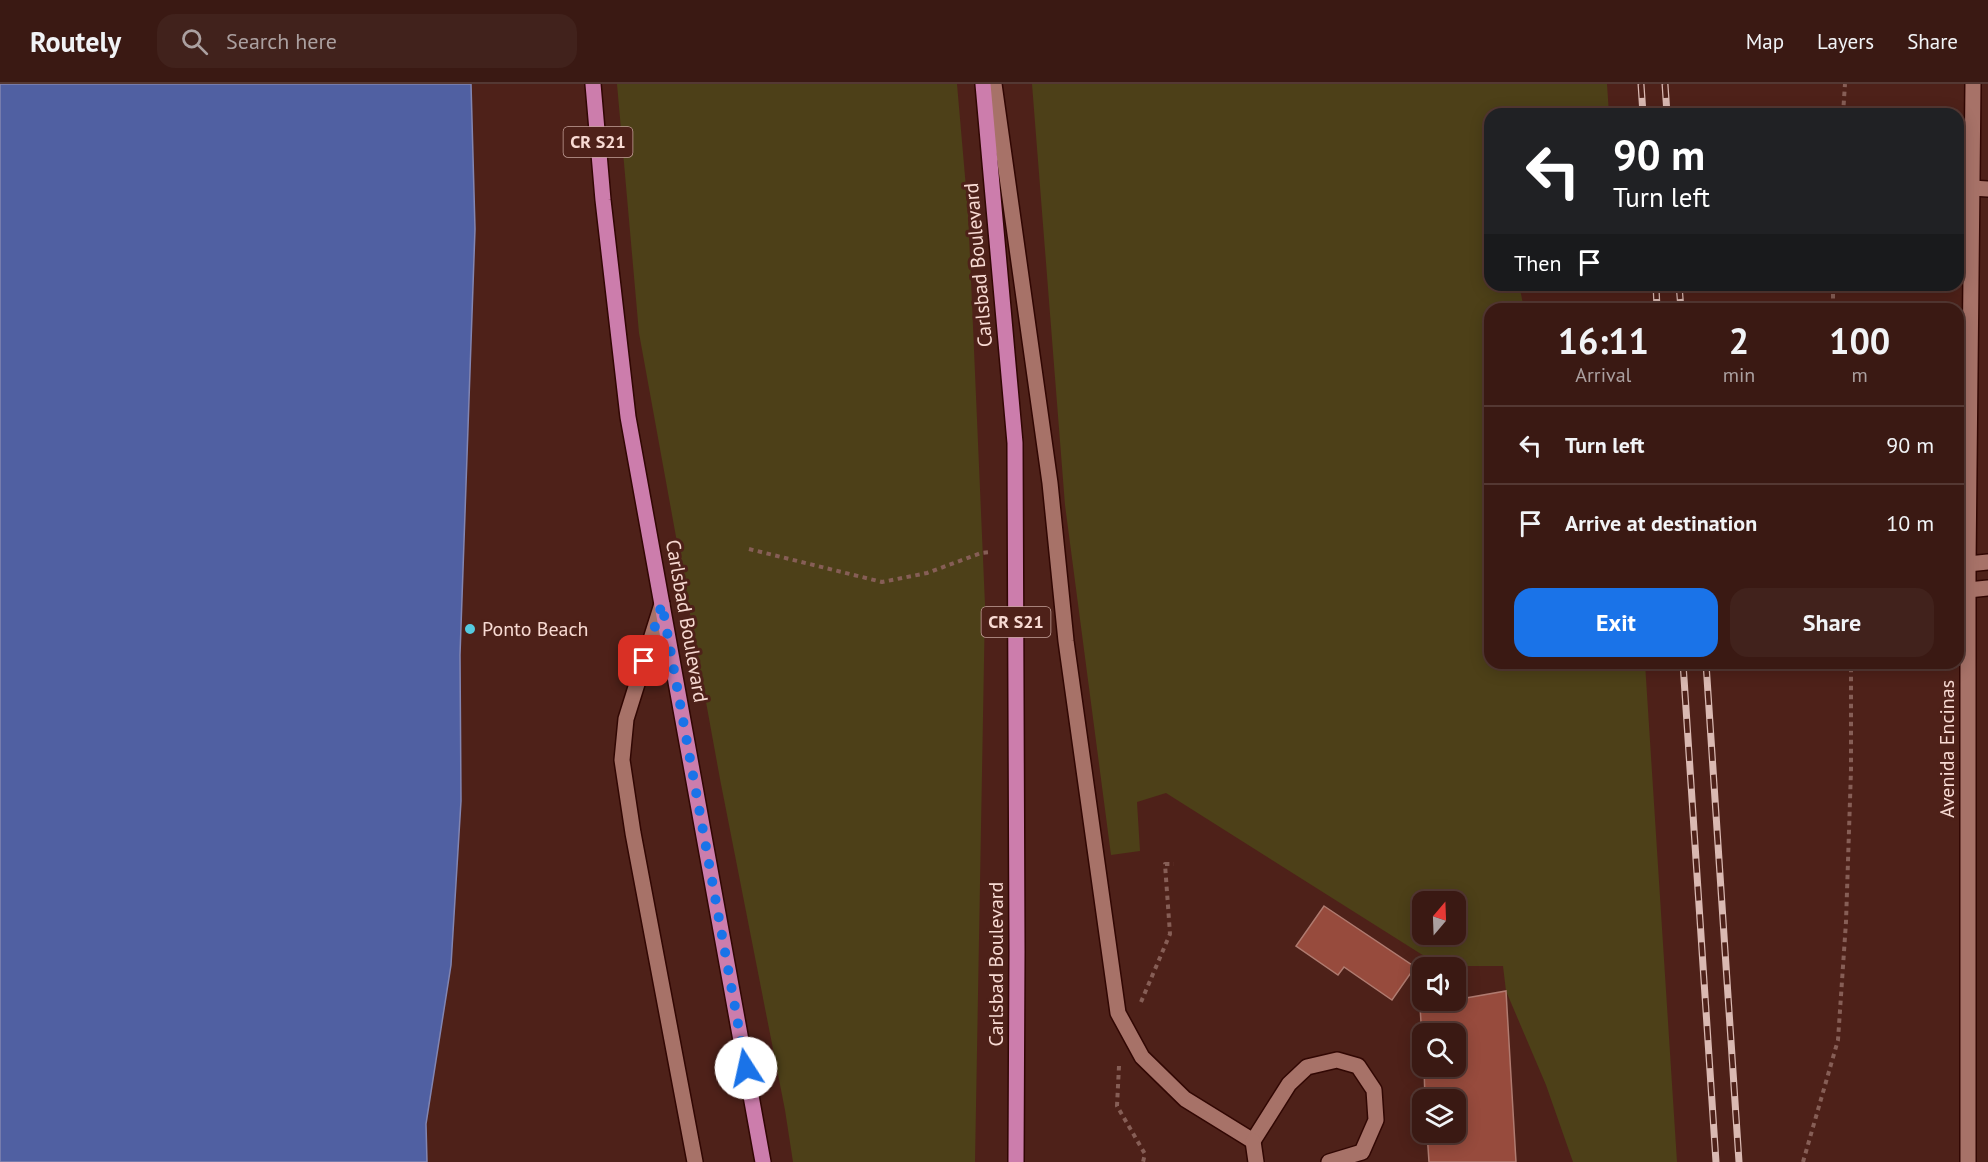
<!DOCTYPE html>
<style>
:root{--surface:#3a1913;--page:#41221c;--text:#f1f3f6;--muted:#aba0a0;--line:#543833;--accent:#1a73e8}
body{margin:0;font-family:"PT Sans",sans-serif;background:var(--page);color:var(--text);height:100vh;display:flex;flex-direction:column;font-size:22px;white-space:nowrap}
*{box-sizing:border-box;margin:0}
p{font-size:20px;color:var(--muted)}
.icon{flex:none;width:33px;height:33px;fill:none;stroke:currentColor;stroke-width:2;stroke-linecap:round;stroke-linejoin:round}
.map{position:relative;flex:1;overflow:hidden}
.sheet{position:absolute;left:1484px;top:219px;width:480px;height:366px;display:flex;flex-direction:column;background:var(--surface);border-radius:18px;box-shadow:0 3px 15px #0003,0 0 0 2px var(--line)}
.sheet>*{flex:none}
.hud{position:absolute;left:1484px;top:24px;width:480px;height:183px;border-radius:18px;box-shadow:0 3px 15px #0003,0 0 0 2px var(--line);background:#202124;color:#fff;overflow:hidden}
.needle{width:39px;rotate:19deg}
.controls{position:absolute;left:1412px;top:807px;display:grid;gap:12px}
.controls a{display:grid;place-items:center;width:54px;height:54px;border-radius:12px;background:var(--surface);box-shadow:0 3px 15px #0003,0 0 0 2px var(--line);font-size:30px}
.pin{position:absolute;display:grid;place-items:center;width:51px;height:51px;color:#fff;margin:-26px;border-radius:12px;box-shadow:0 3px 9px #0006}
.me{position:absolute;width:66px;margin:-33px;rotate:350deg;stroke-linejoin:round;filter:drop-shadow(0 0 4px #0008)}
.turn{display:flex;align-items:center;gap:21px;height:126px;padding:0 30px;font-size:27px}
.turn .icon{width:78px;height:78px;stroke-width:2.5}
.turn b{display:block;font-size:42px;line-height:51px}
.then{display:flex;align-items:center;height:57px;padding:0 30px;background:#0003;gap:12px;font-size:22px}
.eta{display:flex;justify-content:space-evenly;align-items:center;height:102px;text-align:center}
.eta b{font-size:36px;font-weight:700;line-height:42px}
.primary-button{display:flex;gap:12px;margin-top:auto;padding:12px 30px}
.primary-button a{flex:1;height:69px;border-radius:18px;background:var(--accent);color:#fff;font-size:24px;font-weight:700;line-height:69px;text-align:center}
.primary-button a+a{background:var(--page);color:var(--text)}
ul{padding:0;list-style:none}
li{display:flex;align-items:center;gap:18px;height:78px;padding:0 30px;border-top:2px solid var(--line)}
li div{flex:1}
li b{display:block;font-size:22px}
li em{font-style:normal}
header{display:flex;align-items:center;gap:36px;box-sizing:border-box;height:84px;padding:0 30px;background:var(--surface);border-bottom:2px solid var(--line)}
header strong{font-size:28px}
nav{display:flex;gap:33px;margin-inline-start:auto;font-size:21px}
.search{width:420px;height:54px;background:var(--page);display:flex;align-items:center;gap:15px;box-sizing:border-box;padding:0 21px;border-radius:18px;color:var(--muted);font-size:22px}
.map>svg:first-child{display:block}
</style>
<header>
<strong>Routely</strong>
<div class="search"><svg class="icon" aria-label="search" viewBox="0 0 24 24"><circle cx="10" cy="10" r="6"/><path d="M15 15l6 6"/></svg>Search here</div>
<nav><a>Map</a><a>Layers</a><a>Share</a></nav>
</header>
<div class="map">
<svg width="1988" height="1078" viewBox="0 0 1988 1078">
<rect width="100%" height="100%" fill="#4e2119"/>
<path fill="#4d4018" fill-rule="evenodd" d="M617,0H957L968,127L985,521L975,1078H793L785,1026L720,695L639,249Z
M1032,0H1607L1609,30H1490V201H1526L1520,205L1524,225H1490V579H1645L1677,1078H1573L1546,1001L1506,907L1503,882H1440L1166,709L1137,718L1140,767L1111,771L1065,421ZM1422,818H1455V850H1422Z"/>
<path fill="#5060a2" stroke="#8285b1" stroke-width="1.5" d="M0,0H471L475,145L460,571L461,717L451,881L426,1040L427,1078H0Z"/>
<path fill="#974b3d" stroke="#b07b70" stroke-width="1.5" d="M1324,822L1415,883L1392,916L1344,883L1338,891L1296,862Z
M1506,907L1516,1078H1429L1427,1048H1455V1016H1425L1424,982H1455V950H1422V955L1420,922Z"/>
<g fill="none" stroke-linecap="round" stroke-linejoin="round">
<g stroke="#310703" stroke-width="18">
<path id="service" d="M994,0L1050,399L1066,557L1118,929L1142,973L1185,1015L1253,1057L1289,1000L1307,983L1337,976L1358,982L1374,1006L1376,1036L1362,1068L1329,1078
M1972,104L1988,105
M1968,480L1988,478
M1968,506L1988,504
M662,520L626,635L622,676L633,749L695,1078"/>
</g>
<g stroke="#310703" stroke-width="18">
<path id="minor" d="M1253,1057L1256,1078"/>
</g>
<g stroke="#310703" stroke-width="18">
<path id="tertiary" d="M1968,1078V480L1973,0"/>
</g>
<g stroke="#310703" stroke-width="18">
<path id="primary" d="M593,0L603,116L628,333L763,1078
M983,0L1015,359L1017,867L1016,1078"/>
</g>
<path stroke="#865e56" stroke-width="4" stroke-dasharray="4.5 4.5" stroke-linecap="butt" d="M1843,30L1845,0
M1833,201V225
M749,465L882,498L927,489L981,469L991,468
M1141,918L1170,850L1165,780H1174
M1119,982L1117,1022L1145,1070L1143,1078
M1803,1078L1838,956L1846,838L1851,686V579"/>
<use href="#service" stroke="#a77268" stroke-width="15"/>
<use href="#minor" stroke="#a77268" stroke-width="15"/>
<use href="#tertiary" stroke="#a77268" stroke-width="15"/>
<use href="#primary" stroke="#cc7dac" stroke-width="15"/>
<g stroke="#dab9b2" stroke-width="7">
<path id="rail" d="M1641,0L1643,30
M1665,0L1667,30
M1656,201L1657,225
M1679,201L1681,225
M1683,579L1716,1078
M1706,579L1739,1078"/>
</g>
<use href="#rail" stroke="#4e2119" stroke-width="4.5" stroke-dasharray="14" stroke-linecap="butt"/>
</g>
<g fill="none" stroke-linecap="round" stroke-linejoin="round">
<path stroke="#1a73e8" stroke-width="10" stroke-dasharray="0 18" d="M644,577L662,520L746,984"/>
</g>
<circle fill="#55cadf" stroke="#4e2119" stroke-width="2" cx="470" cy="545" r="6"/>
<g text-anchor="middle" stroke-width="6" stroke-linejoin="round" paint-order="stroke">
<g fill="#4e2119" stroke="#c5a29b" stroke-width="1.5">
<rect x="563.5" y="43" width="69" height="30" rx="4.5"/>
<rect x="981.5" y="523" width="69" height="30" rx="4.5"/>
</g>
<g font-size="18" font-weight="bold" fill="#f8dad3">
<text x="598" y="64">CR S21</text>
<text x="1016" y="544">CR S21</text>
</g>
<g font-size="20" fill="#f8dad3" stroke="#4e2119">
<text transform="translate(978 181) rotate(-95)" y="7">Carlsbad Boulevard</text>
<text transform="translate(687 537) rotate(80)" y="7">Carlsbad Boulevard</text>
<text transform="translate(1947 665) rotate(-90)" y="7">Avenida Encinas</text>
<text transform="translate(996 880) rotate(-90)" y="7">Carlsbad Boulevard</text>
</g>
<g font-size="20" fill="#f8dad3" stroke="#4e2119" text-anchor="start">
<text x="482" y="552">Ponto Beach</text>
</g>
</g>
</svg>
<div class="controls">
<a><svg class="needle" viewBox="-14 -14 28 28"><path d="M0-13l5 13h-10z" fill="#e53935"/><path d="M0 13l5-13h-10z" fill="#aba0a0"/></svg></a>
<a><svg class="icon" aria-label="sound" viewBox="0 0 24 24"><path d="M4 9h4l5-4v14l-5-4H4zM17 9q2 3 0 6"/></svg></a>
<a><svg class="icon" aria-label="search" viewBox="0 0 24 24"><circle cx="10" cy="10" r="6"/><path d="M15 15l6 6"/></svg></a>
<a><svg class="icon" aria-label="layers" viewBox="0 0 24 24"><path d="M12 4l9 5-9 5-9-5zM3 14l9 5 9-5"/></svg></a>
</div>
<div class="pin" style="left:644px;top:577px;background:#d93025"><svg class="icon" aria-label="arrive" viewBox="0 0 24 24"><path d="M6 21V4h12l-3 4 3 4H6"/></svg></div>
<svg class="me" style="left:746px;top:984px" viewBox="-20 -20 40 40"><circle r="19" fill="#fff"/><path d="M0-13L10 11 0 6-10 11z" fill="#1a73e8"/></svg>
<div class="hud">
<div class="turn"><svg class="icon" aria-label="left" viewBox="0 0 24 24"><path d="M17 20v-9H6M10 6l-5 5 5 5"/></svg><div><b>90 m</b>Turn left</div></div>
<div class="then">Then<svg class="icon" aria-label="arrive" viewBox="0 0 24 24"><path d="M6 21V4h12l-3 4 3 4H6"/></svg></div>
</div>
<section class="sheet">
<div class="eta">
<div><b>16:11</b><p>Arrival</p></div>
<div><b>2</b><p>min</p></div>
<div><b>100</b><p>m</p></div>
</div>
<ul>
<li><svg class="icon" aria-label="left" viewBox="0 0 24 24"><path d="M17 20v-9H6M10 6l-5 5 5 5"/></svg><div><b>Turn left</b></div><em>90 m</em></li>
<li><svg class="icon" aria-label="arrive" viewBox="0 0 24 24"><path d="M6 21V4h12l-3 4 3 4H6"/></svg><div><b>Arrive at destination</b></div><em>10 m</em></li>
</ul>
<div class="primary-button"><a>Exit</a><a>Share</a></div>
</section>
</div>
